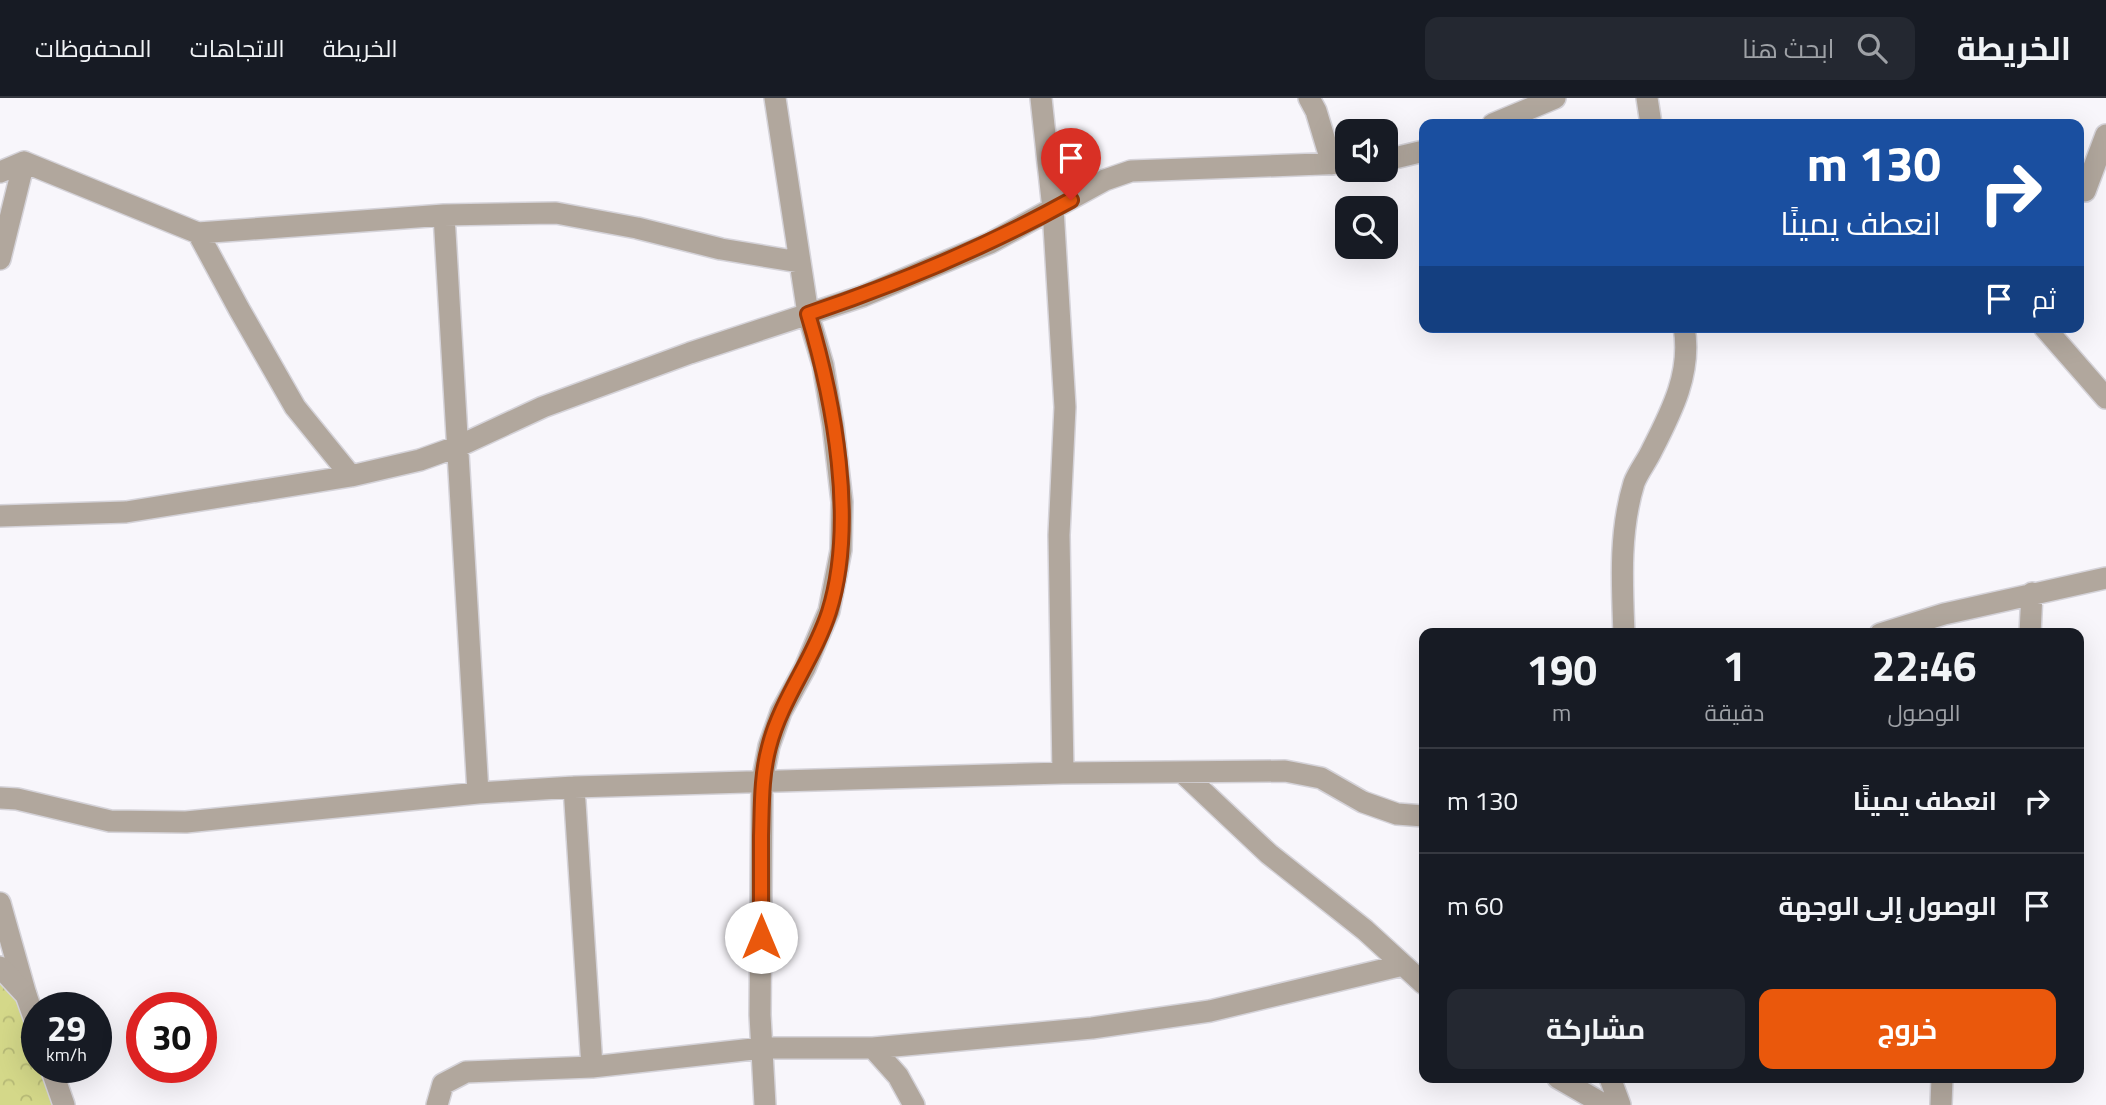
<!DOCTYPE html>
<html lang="ar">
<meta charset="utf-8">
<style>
:root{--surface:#171b24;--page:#242831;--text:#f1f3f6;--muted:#9ea1a6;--line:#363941;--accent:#ea580c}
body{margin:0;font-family:"Titillium Web",Cairo,sans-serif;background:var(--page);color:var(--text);direction:rtl;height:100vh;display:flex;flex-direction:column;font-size:26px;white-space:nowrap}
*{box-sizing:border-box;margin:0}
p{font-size:23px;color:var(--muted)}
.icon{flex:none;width:38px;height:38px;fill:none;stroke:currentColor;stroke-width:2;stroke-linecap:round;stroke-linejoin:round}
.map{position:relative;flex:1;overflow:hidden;direction:ltr}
.panel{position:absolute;left:1419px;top:530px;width:665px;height:455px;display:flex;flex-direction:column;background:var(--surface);border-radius:14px;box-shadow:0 7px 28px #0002;direction:rtl}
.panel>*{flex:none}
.banner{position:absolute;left:1419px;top:21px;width:665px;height:214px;border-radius:14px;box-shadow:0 7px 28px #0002;direction:rtl;background:#1a4fa0;color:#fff;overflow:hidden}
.tools{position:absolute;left:1335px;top:21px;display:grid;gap:14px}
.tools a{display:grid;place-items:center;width:63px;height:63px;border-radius:14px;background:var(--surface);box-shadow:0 7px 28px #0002;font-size:35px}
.speed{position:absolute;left:21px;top:894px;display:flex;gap:14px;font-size:35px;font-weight:700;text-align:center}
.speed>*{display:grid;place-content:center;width:91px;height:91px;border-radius:50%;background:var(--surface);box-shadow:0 7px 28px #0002;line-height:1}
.speed small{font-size:18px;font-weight:400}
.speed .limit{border:10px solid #d22;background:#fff;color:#111}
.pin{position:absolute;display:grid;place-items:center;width:60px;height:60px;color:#fff;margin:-72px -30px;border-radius:50% 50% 50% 0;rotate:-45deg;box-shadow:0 0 7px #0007}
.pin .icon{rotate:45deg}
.me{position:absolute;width:77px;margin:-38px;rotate:0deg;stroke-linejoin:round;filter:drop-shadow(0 0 5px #0008)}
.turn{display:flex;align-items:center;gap:24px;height:147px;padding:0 28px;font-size:32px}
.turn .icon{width:91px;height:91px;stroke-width:2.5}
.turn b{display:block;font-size:49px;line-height:60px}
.then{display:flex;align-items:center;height:66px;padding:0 28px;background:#0003;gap:14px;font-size:26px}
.eta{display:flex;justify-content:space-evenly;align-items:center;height:119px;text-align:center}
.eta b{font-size:42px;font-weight:700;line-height:49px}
.action{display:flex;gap:14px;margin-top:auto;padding:14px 28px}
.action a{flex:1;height:80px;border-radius:14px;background:var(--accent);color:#fff;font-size:28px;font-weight:700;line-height:80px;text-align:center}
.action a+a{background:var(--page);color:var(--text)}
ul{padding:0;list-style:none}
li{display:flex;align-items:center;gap:21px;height:105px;padding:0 28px;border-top:2px solid var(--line)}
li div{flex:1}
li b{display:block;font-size:26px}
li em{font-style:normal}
header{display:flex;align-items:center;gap:42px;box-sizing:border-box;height:98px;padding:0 35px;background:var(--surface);border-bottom:2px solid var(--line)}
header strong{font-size:33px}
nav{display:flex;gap:38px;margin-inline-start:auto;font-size:24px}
.search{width:490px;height:63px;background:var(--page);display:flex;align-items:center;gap:18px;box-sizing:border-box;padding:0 24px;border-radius:14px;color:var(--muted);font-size:26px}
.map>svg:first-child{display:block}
</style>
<header>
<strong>الخريطة</strong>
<div class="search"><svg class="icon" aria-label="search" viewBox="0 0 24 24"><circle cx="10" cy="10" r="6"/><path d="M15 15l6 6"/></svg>ابحث هنا</div>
<nav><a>الخريطة</a><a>الاتجاهات</a><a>المحفوظات</a></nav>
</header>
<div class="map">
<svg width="2106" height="1007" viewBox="0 0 2106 1007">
<defs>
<pattern id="forest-crowns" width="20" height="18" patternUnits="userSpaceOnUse" patternTransform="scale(1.75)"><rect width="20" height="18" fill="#d4d889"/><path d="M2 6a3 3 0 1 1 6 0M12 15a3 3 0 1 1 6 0" fill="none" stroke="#b6b976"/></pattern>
</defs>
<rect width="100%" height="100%" fill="#f8f6fb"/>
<path fill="url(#forest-crowns)" d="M0,884L17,904L37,959V970H40L54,1007H0Z"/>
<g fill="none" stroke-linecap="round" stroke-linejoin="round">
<g stroke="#d5d3d9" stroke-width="24">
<path id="minor" d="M1041,0L1053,111L1065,309L1059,437L1063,675
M1309,0L1316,13L1332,66
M1647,0L1651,26
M1493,26L1555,0
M1386,62L1424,53
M0,74L24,64L198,135L444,117L556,115L637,130L721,151L799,164
M2079,92L2085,93L2106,37
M444,117L478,695
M198,135L239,211L295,309L351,378
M0,161L24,64
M2044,229L2106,300
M0,418L126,414L351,378L420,362L459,348L543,309L690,255L863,198L990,145L1105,82L1131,73L1348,65
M1624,536C1622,485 1619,434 1634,385C1638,374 1647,363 1652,352C1672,313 1692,274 1684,229
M1880,536L1944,516L2106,480
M2030,536L2032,495
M1182,674L1269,756L1365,832L1424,886
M574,689L592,969
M0,700L17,701L110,723L186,724L478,695L574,689L1063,675L1285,673L1321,680L1363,704L1397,716L1424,718
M0,805L26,897
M873,950L898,978L914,1007
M1558,980L1605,1007
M1610,980L1620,1007
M437,1007L443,986L466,974L592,969L762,950H873L1092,930L1210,913L1403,867
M765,1007L760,917L762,684L769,648L781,614L805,570L829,513L841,452L842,404L833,327L823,267L808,216L775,0
M1941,1007L1942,980"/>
</g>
<g stroke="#d5d3d9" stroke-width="24">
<path id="tertiary" d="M0,869L26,897L37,928
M51,970L64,1007"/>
</g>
<use href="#minor" stroke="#b1a79d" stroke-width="21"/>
<use href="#tertiary" stroke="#b1a79d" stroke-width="21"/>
</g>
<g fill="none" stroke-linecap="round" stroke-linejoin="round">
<g stroke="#983908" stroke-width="18">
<path id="route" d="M761,839C761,805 761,772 761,738C762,708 761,679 769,649C781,601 814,561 829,514C857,425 834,303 808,216C900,185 986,149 1071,102"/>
</g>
<use href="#route" stroke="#ea580c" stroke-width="12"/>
</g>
</svg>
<div class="tools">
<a><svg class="icon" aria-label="sound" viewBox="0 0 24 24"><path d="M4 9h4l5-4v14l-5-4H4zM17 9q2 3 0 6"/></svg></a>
<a><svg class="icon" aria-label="search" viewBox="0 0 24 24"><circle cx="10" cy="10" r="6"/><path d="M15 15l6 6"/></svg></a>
</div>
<div class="speed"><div>29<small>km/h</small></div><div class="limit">30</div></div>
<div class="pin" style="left:1071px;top:102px;background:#d93025"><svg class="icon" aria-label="arrive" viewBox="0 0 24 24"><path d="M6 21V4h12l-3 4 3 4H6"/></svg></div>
<svg class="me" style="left:761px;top:839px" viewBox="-20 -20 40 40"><circle r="19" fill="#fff"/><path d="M0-13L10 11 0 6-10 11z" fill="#ea580c"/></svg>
<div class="banner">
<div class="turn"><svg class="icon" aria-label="right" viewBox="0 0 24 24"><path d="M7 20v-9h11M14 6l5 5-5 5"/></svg><div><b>130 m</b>انعطف يمينًا</div></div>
<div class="then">ثم<svg class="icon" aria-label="arrive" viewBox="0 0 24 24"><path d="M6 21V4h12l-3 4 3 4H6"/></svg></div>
</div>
<section class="panel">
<div class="eta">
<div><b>22:46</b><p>الوصول</p></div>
<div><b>1</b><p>دقيقة</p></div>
<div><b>190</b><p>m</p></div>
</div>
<ul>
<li><svg class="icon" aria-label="right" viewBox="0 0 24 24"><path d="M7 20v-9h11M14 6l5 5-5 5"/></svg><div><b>انعطف يمينًا</b></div><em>130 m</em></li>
<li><svg class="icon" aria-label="arrive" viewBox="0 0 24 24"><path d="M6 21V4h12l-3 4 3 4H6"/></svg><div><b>الوصول إلى الوجهة</b></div><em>60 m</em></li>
</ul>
<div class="action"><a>خروج</a><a>مشاركة</a></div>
</section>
</div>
